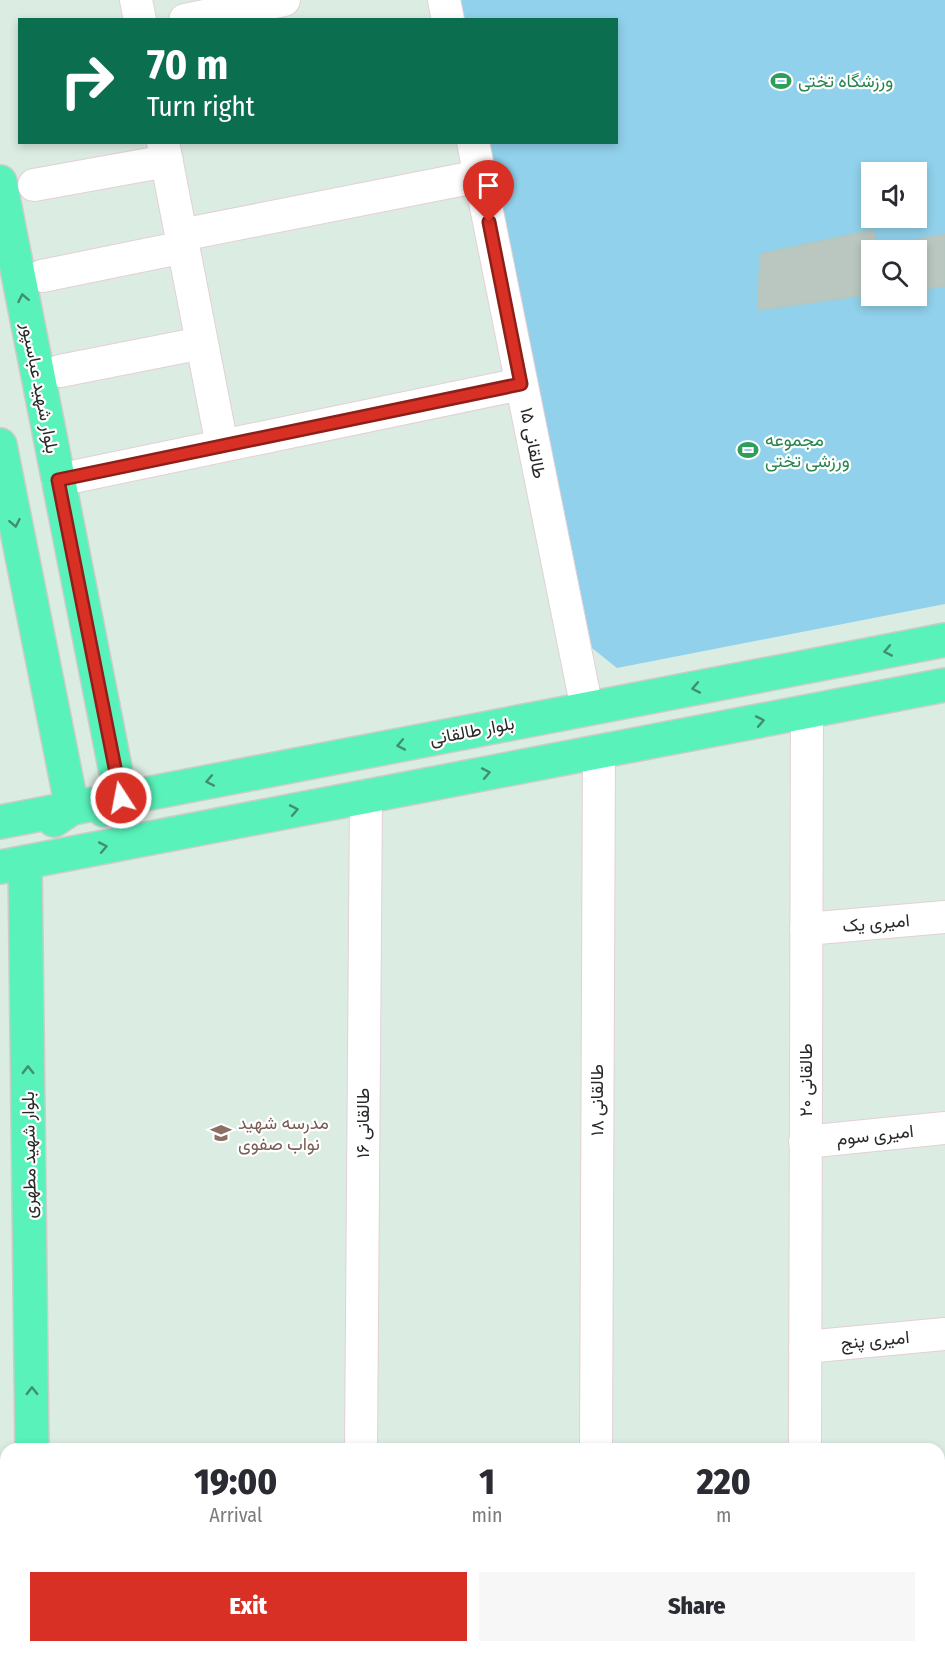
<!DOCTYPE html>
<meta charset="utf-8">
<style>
:root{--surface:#fff;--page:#f7f7f7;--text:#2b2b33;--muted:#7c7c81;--accent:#d93025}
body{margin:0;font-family:"Fira Sans Condensed",Vazirmatn,sans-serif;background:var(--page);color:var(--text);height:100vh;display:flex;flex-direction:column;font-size:22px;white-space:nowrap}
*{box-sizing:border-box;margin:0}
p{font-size:20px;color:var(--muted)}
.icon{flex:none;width:33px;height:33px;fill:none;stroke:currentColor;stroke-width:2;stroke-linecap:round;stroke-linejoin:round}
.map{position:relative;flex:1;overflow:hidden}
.panel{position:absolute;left:0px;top:1443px;width:945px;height:210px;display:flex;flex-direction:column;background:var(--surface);border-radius:18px 18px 0 0;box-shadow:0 3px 9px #0003}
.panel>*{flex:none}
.banner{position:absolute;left:18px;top:18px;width:600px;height:126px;border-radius:0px;box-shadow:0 3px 9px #0003;background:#0b6e4f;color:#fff;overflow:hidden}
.fabs{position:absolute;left:861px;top:162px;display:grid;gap:12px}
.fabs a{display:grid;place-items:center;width:66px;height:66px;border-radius:0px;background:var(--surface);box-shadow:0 3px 9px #0003;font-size:30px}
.pin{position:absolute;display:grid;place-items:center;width:51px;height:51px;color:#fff;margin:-62px -26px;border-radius:50% 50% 50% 0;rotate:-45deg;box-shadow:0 0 6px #0007}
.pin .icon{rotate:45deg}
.me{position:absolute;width:66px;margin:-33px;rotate:349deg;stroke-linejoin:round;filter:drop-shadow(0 0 4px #0008)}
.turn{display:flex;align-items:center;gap:21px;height:126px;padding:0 30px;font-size:27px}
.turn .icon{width:78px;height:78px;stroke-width:2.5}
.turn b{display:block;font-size:42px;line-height:51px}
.eta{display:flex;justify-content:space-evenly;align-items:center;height:102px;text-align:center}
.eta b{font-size:36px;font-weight:800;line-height:42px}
.cta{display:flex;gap:12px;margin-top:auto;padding:12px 30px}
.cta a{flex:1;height:69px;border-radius:0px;background:var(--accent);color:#fff;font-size:24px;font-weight:800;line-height:69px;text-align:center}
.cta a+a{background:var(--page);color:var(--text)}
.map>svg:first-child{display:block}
</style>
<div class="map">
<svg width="945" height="1653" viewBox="0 0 945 1653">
<rect width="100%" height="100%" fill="#dbece2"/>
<path fill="#91d1eb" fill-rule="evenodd" d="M460,0H945V604L617,668L592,648L489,143L616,142V20L464,19ZM872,172H916V218H872ZM872,250H916V296H872Z"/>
<path fill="#bac7c0" stroke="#b4c7be" stroke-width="1.5" d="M873,230L877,250H872V294L758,310L760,254Z
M945,234V286L918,290V239Z"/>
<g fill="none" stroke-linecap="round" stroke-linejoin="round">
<g stroke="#e3d0d6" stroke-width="34">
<path id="minor" d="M136,0L140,20
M444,0L448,20
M185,20L284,0
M163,142L222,446
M473,142L587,709
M34,185L167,161
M181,235L480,176
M42,276L184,247
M60,371L202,343
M58,480L521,384
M806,929L945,917
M805,1142L945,1128
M805,1347L945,1334
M361,1449L366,796
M596,1449L599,752
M805,1449L807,712
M939,1638L945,1637
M359,1653V1647
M595,1653V1647
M794,1653L852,1647"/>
</g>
<g stroke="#ccc" stroke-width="36">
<path id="major" d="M0,182L121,798L104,810
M0,445L72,808L54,820
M0,822L945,640
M25,862L32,1449
M0,867L945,685
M34,1647V1653"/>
</g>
<use href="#minor" stroke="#fff" stroke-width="32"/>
<use href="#major" stroke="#59f2bb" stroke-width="33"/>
</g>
<defs><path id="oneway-chevron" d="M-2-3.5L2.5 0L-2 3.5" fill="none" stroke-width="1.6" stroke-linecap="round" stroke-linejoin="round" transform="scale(1.5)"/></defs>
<g stroke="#418e72">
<use href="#oneway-chevron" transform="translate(23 298) rotate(-101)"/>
<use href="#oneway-chevron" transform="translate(15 523) rotate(79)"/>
<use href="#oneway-chevron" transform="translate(888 651) rotate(169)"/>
<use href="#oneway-chevron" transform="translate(696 688) rotate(169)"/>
<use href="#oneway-chevron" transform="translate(760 721) rotate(-11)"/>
<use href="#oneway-chevron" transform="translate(401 745) rotate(169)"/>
<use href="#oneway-chevron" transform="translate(486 773) rotate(-11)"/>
<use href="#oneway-chevron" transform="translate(210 781) rotate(169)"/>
<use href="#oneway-chevron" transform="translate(294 810) rotate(-11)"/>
<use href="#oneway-chevron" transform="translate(103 847) rotate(-11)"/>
<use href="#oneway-chevron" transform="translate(28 1070) rotate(-91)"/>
<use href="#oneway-chevron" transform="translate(32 1391) rotate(-91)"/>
</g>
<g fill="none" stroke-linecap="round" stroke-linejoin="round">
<g stroke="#8d1f18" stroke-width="15">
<path id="route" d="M121,798L58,480L521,384L489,222"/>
</g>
<use href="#route" stroke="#d93025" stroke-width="10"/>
</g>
<defs>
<g id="stadium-bare" transform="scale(1.62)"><path d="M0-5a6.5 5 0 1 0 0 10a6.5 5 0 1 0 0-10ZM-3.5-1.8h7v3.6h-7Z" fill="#2e9e5b" stroke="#fff" stroke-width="2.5" paint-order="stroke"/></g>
<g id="school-bare" transform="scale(1.62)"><path d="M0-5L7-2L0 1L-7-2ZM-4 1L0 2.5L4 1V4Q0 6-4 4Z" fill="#8d6e63" stroke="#fff" stroke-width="2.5" paint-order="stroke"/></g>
</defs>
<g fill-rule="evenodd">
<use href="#stadium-bare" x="781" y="81"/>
<use href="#stadium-bare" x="748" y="450"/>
<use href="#school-bare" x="221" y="1133"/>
</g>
<g text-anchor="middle" stroke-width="4.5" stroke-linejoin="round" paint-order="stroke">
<g font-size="18" fill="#27864d" stroke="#fff" text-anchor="start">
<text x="798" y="87">ورزشگاه تختی</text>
<text x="765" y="446">مجموعه<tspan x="765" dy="21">ورزشی تختی</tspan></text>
</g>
<g font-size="18" fill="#292929" stroke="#fff">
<text transform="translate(40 388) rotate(79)" y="6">بلوار شهید عباسپور</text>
<text transform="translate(533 443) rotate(79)" y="6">طالقانی ۱۵</text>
<text transform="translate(472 731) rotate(-11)" y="6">بلوار طالقانی</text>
<text transform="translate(876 923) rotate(-5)" y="6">امیری یک</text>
<text transform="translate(806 1080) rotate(-90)" y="6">طالقانی ۲۰</text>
<text transform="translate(597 1100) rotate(-90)" y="6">طالقانی ۱۸</text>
<text transform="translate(363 1123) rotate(-90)" y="6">طالقانی ۱۶</text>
<text transform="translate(875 1135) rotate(-6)" y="6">امیری سوم</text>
<text transform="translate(29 1155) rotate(-91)" y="6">بلوار شهید مطهری</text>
<text transform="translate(875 1340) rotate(-5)" y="6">امیری پنج</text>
</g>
<g font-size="18" fill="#785e54" stroke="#fff" text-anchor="start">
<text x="238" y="1129">مدرسه شهید<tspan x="238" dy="21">نواب صفوی</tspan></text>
</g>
</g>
</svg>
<div class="fabs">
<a><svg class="icon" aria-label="sound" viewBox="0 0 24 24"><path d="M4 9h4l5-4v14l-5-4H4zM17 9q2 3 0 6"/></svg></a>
<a><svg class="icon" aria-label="search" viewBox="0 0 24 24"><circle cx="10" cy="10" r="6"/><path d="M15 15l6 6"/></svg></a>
</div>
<div class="pin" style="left:489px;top:222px;background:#d93025"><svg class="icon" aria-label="arrive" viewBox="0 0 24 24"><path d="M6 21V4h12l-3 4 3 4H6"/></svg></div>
<svg class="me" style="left:121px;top:798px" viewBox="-20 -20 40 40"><circle r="17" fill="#d93025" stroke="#fff" stroke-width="3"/><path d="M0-11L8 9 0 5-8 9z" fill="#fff"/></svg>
<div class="banner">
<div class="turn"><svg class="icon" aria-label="right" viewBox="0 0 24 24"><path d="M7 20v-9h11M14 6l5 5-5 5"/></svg><div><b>70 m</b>Turn right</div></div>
</div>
<section class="panel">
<div class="eta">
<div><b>19:00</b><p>Arrival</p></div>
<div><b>1</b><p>min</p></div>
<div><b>220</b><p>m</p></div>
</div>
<div class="cta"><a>Exit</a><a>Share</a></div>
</section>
</div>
